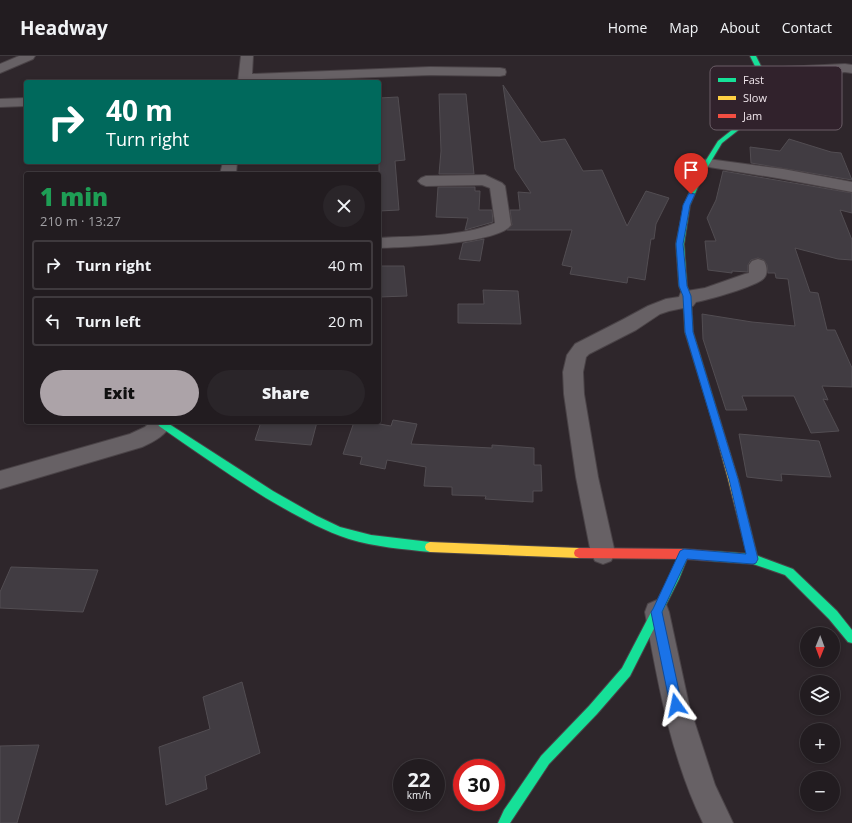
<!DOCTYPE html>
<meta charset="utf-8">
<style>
:root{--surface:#221c20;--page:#2a2529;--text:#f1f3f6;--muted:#a2a1a5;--line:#3f3a3e;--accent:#aca3a8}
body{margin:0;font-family:"Open Sans",sans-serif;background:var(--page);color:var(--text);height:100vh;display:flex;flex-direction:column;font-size:15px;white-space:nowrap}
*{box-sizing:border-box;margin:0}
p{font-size:13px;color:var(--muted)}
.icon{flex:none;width:22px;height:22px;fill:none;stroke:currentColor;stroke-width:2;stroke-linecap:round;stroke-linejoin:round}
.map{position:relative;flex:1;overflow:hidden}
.sheet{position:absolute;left:24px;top:116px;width:357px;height:252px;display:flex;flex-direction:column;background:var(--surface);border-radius:4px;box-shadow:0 2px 6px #0003,0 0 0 1px var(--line)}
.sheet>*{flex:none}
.guide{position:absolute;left:24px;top:24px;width:357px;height:84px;border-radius:4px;box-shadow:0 2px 6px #0003,0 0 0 1px var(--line);background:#00695c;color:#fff;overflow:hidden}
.needle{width:26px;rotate:181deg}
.fabs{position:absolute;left:800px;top:571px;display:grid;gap:8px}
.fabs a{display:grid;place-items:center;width:40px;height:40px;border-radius:50%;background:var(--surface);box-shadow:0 2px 6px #0003,0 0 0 1px var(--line);font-size:20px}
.speed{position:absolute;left:393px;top:703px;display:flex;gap:8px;font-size:20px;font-weight:700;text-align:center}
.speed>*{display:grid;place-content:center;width:52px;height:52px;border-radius:50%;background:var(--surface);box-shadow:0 2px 6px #0003,0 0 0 1px var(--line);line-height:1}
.speed small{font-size:10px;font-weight:400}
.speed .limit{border:6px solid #d22;background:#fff;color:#111}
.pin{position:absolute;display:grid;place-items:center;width:34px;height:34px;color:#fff;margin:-41px -17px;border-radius:50% 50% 50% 0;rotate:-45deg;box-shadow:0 0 4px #0007}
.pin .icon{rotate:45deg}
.me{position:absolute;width:44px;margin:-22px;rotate:348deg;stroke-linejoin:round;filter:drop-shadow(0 0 3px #0008)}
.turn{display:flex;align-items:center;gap:14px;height:84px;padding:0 16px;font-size:18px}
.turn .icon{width:52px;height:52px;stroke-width:2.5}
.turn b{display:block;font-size:28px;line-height:34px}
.round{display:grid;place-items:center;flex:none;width:42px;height:42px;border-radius:21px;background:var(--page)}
.headline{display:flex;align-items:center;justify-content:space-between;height:68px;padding:0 16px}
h1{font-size:24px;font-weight:800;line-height:30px;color:#1e9e55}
.cta{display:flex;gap:8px;margin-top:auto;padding:8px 16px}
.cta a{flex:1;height:46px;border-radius:24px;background:var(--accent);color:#111;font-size:16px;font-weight:800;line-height:46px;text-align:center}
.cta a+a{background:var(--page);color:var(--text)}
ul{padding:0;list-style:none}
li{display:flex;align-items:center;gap:12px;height:50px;margin:0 8px 6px;padding:0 8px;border:2px solid var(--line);border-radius:4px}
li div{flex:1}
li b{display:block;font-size:15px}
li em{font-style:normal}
header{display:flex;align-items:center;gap:24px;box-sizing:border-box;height:56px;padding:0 20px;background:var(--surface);border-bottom:1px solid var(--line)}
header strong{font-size:19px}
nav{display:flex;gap:22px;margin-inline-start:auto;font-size:14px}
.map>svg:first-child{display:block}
</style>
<header>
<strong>Headway</strong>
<nav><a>Home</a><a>Map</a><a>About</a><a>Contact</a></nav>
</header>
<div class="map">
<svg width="852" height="767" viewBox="0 0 852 767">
<rect width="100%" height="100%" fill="#2e262b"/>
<path fill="#413c42" stroke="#524d52" d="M503,29L541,86L565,83L583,115L602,114L627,170L646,135L669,142L656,168L654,183H651L645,224L628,221L627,227L570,218L572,211L562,209L572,174H507L512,169L510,154H520L518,136L531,137L515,113Z
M439,38H466L474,118H439L441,95Z
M398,41L405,104L395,105L399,154L379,155V42Z
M789,83L831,96L841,97L852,124L751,107L750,91L780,95Z
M723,115L852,137V157L840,154L852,184V204L838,203L795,192L810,236L818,237L827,274H835L852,312V331L822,330L828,344L823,343L839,375L811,377L794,340H742L747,354H726L703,283L702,258L752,266L795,270L788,223L776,222L775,217H768L767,209L764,204L758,202L751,204L748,209V216L732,215V217L708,214L705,185H716L707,162L716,144Z
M438,131H475V135H480L479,154H492L493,166L465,174L468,162L436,161Z
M484,183L480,205L459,203L463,187Z
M379,210H404L407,240L379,241Z
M483,234L518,235L521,268L458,267V248H484Z
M393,364L417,368L411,388L492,392V389L534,392V409H541L542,435H533V446L485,443L486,440L452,439V431L424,430L426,411L387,404L385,413L360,408L362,401L343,398L354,366H368L391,370Z
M261,366H317L311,389L255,384Z
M739,378L819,385L831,421L781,418L782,425L747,421Z
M11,511L98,514L83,556L0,552V536Z
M242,626L260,697L205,720L207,733L166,749L159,691L210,673L203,641Z
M39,689L17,767H0V690Z"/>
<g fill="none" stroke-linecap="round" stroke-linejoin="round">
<g stroke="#4a4347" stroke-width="2">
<path id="street" d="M19,0H35L33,3L0,17V8Z
M241,0H253L252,18L430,11L500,12L505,13L506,16L505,19L500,20L430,19L238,26Z
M845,8L852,9V17L845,16L762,20L757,19L756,16L757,13L762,12Z
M26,42V50L0,51V43Z
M708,103L783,113L852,126V136L783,123L703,110L701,107L703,104Z
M223,106H237L236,118H220Z
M485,119L502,127L505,130L511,169C498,188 403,191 379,192V182C415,180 462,181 495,167L490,132L482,129L426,130L421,128L418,125L421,122L426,120Z
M758,203L764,205C767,210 768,218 764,222C758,230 707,244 696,246L693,250L669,255L660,258L636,274L589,298L586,301L583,316L584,338L598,421L615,497L611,505L603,508L595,505L591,497L576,421L564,338L563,316L567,299L575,288L622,264L648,250L666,243L679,241L681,236L705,232L745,218L749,217V209L752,205Z
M150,366H173C166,379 155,385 142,391L0,433V415L130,378L145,371Z
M657,544L666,548L669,556L689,649L715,729L733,767H703C671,701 658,628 645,556L648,548Z"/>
</g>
<g stroke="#4a4347" stroke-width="2">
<path id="fast" d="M750,0H756L779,47L776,57L741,72L722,87L704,117L690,149L684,188L687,230L691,240L693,276L719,361L718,363H712L711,361L685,276L683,240L679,230L676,188L684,149L698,117L718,85L737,70L770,56L773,47Z
M159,366H166L273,435L317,460L340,471L371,479L430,486L434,488L435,491L434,494L430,496C403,493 375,491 349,483C324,475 301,462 278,449C237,425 198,397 159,370L158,368Z
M684,493L688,495L689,498L679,523L630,620L597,658L549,708L510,767H498L504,754L541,700L589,650L622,612L671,518L680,495Z
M711,495L753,498L793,513L837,555L852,574V587L848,586L829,563L785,519L753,508L711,505L707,503L706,500L707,497Z"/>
</g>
<g stroke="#4a4347" stroke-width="2">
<path id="slow" d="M715,358L718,359L719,361L738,423L758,503L757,506L753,508L749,506L748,503L728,423L711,361L712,359Z
M430,486L579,492L583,494L584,497L583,500L579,502L430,496L426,494L425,491L426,488Z"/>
</g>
<g stroke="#4a4347" stroke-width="2">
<path id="jam" d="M579,492L684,493L711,495L715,497L716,500L715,503L711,505L684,503L579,502L575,500L574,497L575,494Z"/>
</g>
<use href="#street" fill="#676165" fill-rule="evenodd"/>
<use href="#fast" fill="#16e098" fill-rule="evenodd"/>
<use href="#slow" fill="#ffcf43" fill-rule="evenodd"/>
<use href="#jam" fill="#f24e42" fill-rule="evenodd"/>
</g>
<path fill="#1a73e8" stroke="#114b97" d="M689,137L695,138L690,149L683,188L687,230L691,240L693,276L738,423L758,503L756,507L753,508L687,503L662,556L682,649L680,654L676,655L672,654L670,649L651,556L653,553L680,495L684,493L746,498L729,423L685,276L683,240L679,230L676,188L683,149Z"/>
<rect x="710" y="10" width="132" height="64" rx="6" fill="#31222c" stroke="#6a5d66" stroke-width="1"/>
<rect x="718" y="22" width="18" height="4" fill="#16e098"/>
<rect x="718" y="40" width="18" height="4" fill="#ffcf43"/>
<rect x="718" y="58" width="18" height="4" fill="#f24e42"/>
<g font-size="11" fill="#f0e6ec">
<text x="743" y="28">Fast</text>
<text x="743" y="46">Slow</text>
<text x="743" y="64">Jam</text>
</g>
</svg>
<div class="fabs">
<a><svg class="needle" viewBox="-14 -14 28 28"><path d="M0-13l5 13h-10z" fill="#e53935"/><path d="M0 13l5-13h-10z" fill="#a2a1a5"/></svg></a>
<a><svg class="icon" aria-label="layers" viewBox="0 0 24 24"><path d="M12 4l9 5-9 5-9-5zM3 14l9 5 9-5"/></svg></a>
<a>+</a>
<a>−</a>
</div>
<div class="speed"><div>22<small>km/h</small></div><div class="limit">30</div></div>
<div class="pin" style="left:691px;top:138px;background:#d93025"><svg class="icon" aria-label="arrive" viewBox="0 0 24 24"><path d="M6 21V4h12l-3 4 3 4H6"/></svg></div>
<svg class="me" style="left:676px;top:649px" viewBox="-20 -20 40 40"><path d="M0-17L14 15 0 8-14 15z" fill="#1a73e8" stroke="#fff" stroke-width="4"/></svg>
<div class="guide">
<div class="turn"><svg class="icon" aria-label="right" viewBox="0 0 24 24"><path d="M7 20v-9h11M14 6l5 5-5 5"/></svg><div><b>40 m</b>Turn right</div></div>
</div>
<section class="sheet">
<div class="headline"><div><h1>1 min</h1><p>210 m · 13:27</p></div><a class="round"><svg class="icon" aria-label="close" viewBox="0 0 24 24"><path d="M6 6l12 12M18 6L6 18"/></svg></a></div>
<ul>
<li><svg class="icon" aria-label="right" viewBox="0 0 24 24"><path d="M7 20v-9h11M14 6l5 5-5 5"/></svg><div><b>Turn right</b></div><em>40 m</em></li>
<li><svg class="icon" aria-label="left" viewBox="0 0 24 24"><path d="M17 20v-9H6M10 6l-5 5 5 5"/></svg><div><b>Turn left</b></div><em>20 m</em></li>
</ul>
<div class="cta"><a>Exit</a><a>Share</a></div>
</section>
</div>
